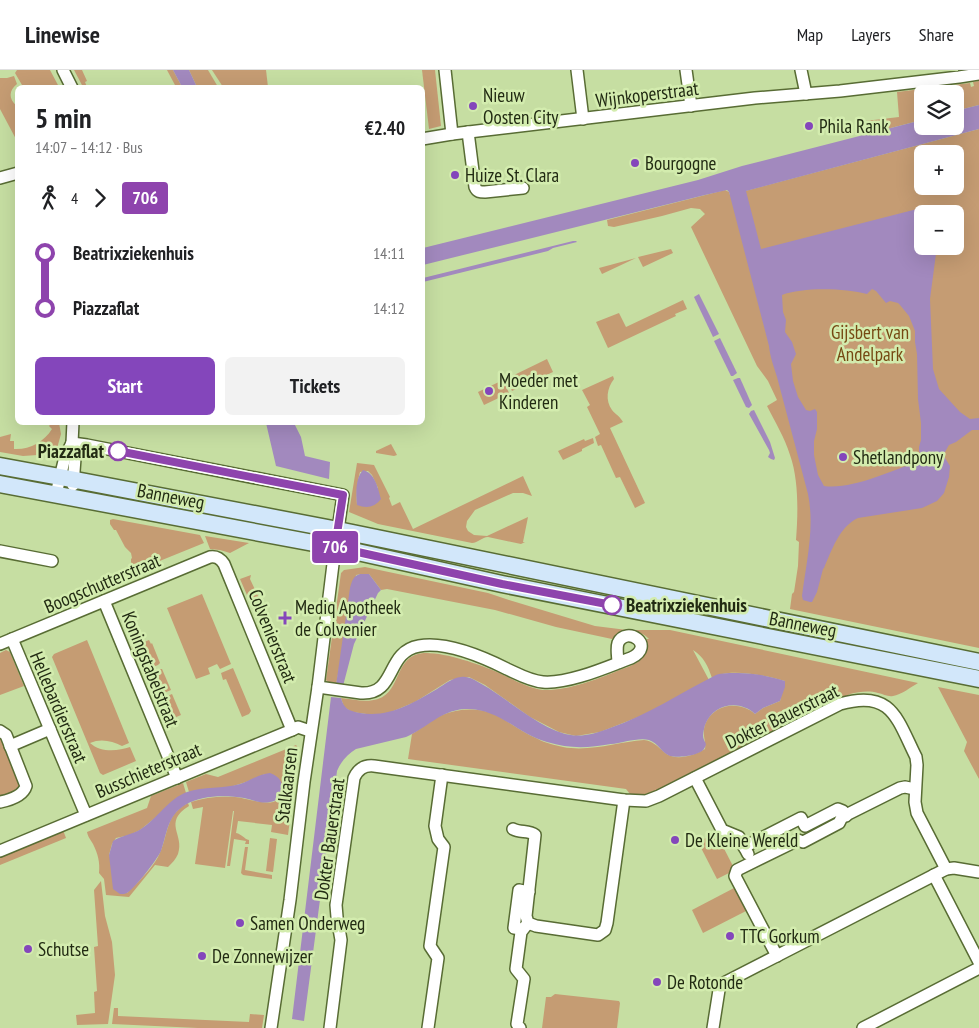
<!DOCTYPE html>
<html lang="en">
<head>
<meta charset="utf-8">
<style>
	:root { --surface:#fff; --page:#f2f2f2; --text:#202124; --muted:#757577; --line:#e0e0e0; --accent:#8446bb }
	body { margin:0; font-family:"PT Sans Narrow",sans-serif; background:var(--page); color:var(--text); height:100vh; display:flex; flex-direction:column; font-size:19px; white-space:nowrap }
	* { box-sizing:border-box; margin:0 }
	p { font-size:16px; color:var(--muted) }
	.icon { flex:none; width:28px; height:28px; fill:none; stroke:currentColor; stroke-width:2; stroke-linecap:round; stroke-linejoin:round }
	.map { position:relative; flex:1; overflow:hidden }
	.details { position:absolute; left:15px; top:15px; width:410px; height:340px; display:flex; flex-direction:column; background:var(--surface); border-radius:8px; box-shadow:0 5px 20px #0002 }
	.details>* { flex:none }
	.badge { padding:0 10px; border-radius:4px; font-size:18px; line-height:32px }
	.tools { position:absolute; left:914px; top:15px; display:grid; gap:10px }
	.tools a { display:grid; place-items:center; width:50px; height:50px; border-radius:8px; background:var(--surface); box-shadow:0 5px 20px #0002; font-size:25px }
	.map>.badge { position:absolute; translate:-50% -50%; box-shadow:0 0 0 2px #fff }
	.legs { display:flex; align-items:center; gap:8px; height:55px; padding:0 20px; font-size:16px }
	.legs p { margin-inline-start:auto }
	.summary { display:flex; align-items:center; justify-content:space-between; height:85px; padding:0 20px }
	h1 { font-size:28px; font-weight:800; line-height:38px }
	.button { display:flex; gap:10px; margin-top:auto; padding:10px 20px }
	.button a { flex:1; height:58px; border-radius:8px; background:var(--accent); color:#fff; font-size:20px; font-weight:800; line-height:58px; text-align:center }
	.button a+a { background:var(--page); color:var(--text) }
	ul { padding:0 20px; list-style:none }
	li { display:flex; align-items:center; gap:18px; height:55px; font-size:19px }
	li i { display:grid; place-items:center; width:8px; height:100%; margin:0 6px; background:currentColor }
	li i::after { content:''; width:12px; height:12px; margin:-6px; border:4px solid; border-radius:50%; background:var(--surface) }
	li p { margin-inline-start:auto }
	li:first-child i { background:linear-gradient(#0000 50%,currentColor 0) }
	li:last-child i { background:linear-gradient(currentColor 50%,#0000 0) }
	header { display:flex; align-items:center; gap:30px; box-sizing:border-box; height:70px; padding:0 25px; background:var(--surface); border-bottom:1px solid var(--line) }
	header strong { font-size:24px }
	nav { display:flex; gap:28px; margin-inline-start:auto; font-size:18px }
	.map>svg:first-child { display:block }
	.green { fill:#c59c73; fill-rule:evenodd }
	.water { fill:#a289be; fill-rule:evenodd }
	.lines { fill:none; stroke-linecap:round; stroke-linejoin:round }
	.street-casing { stroke:#586c34; stroke-width:14 }
	.secondary-casing { stroke:#586c34; stroke-width:19 }
	.street { stroke:#fff; stroke-width:11 }
	.secondary { stroke:#d2e7fa; stroke-width:16 }
	.line-1-casing { stroke:#fff; stroke-width:11 }
	.line-1 { stroke:#8e44ad; stroke-width:8 }
	.poi-dot { fill:#8446bb; stroke:#d3ecae; stroke-width:2 }
	.stop-1-dot { fill:#fff; stroke:#8e44ad; stroke-width:2.5 }
	.labels { text-anchor:middle; stroke-width:5; stroke-linejoin:round; paint-order:stroke }
	.street-label { font-size:19px; fill:#222b13; stroke:#d3ecae }
	.poi-label { font-size:19px; fill:#222b13; stroke:#d3ecae; text-anchor:start }
	.park-label { font-size:19px; fill:#764913; stroke:#d3ecae }
	.stop-label { font-size:19px; font-weight:bold; fill:#222b13; stroke:#d3ecae; text-anchor:end }
</style>
</head>
<body>
<header>
<strong>Linewise</strong>
<nav><a>Map</a><a>Layers</a><a>Share</a></nav>
</header>
<div class="map">
<svg width="979" height="958" viewBox="0 0 979 958">
	<rect width="100%" height="100%" fill="#c6dea2"/>
	<g class="green">
		<path d="M17 0H50L59 17 62 16 63 17H31L22 15 15 3Z"/>
		<path d="M74 0H82L87 11 85 12 87 17H83Z"/>
		<path d="M167 0H173L182 17H176Z"/>
		<path d="M189 0H208L218 17H197Z"/>
		<path d="M212 0H266L268 17H223Z"/>
		<path d="M422 0H435L441 56 429 59Z"/>
		<path d="M14 6 17 14C9 20 8 29 17 36V71L0 39V8H7Z"/>
		<path d="M979 11V35L955 41V24H922V50L867 64 865 51 899 47 897 22 970 13 971 17 974 16 973 12Z"/>
		<path d="M979 59V578L790 539 792 524 794 522 798 496 799 472 796 470C798 444 799 410 790 385 785 368 775 352 767 336L777 330 768 311 757 296 691 157 705 144 700 139 691 138 662 146 614 157 608 156 607 150 725 120 729 122 730 125ZM922 84H955V116H922ZM922 144H955V176H922Z"/>
		<path d="M671 179 673 183 643 197 638 187Z"/>
		<path d="M636 188 602 204 599 198Z"/>
		<path d="M683 230 687 239 675 244 676 246 608 278 596 252 619 243 626 257Z"/>
		<path d="M547 289 553 302 512 321 506 309Z"/>
		<path d="M613 306 614 309C607 318 605 330 612 340 616 345 619 345 623 352L610 358 645 433 635 438 620 407 616 408 601 375 598 376 595 367 600 364 587 337 590 335 582 320Z"/>
		<path d="M503 310 509 323 484 335 478 322Z"/>
		<path d="M57 353H59L61 364 56 382 52 384 23 386 0 382V367L11 364 10 371H14V379C29 380 44 372 52 359L49 356C51 353 53 352 57 353Z"/>
		<path d="M593 368 594 373 582 379V381L563 390 558 381 584 369 585 371Z"/>
		<path d="M391 374 397 385 394 386 376 383V381Z"/>
		<path d="M357 393 374 395 390 427 389 428 392 436 400 432 413 459 523 406 532 426 523 423H513L475 440 467 451 466 457 468 461 474 465 487 466 528 447 523 472H525L521 474 488 467C482 467 478 473 472 473L378 454 349 442ZM368 401 372 405 378 418 357 435C356 424 357 413 360 402Z"/>
		<path d="M113 449 200 465 204 473 135 501H133L131 495V489L132 488 131 483 125 477 116 460H114L110 454V450Z"/>
		<path d="M205 466 249 473 230 483 220 480 210 479Z"/>
		<path d="M365 497 488 523 509 530 595 556 627 560H670L918 613C911 617 901 625 893 626 888 627 883 624 878 623 868 620 859 622 850 624L656 723 645 724H630L626 719 408 689 412 664C422 658 431 650 442 645 459 638 481 637 498 646 511 653 523 663 538 669 545 673 555 675 563 677 590 682 618 672 644 670 653 671 657 676 664 682 675 692 693 686 705 679 706 672 703 667 704 659 709 635 738 629 755 644L763 638 780 631 785 611C768 606 728 597 712 608 708 596 704 587 693 580L709 610 646 644 600 662 576 666 559 662 530 647 485 615 469 607 450 610 415 632 391 642 382 644 374 645 352 642 344 637 341 628C352 629 366 633 378 629 402 621 394 585 424 583 444 582 479 594 497 602 512 609 527 618 543 620 566 621 596 610 617 601 636 594 647 592 647 569H649C640 558 623 562 612 569L556 557 495 540 387 519 381 520 369 504H361L356 505 336 615 330 614 326 610 341 503 344 500Z"/>
		<path d="M251 505 250 509 259 528 250 532 240 509Z"/>
		<path d="M202 524 231 594 220 599 217 594 208 598 210 604 196 609 167 538Z"/>
		<path d="M87 570 129 673 122 676C112 671 101 668 90 673 101 683 118 681 130 677L136 691 103 705 100 703 52 587 54 584Z"/>
		<path d="M149 570 151 574 152 573 160 593 158 595 153 597 144 575 133 580 132 577Z"/>
		<path d="M6 580 10 582 24 616 0 625V583Z"/>
		<path d="M233 598 251 641 249 644 242 647 226 609 223 610 221 603Z"/>
		<path d="M160 599H162L171 620 164 623 156 601Z"/>
		<path d="M938 617 979 625V709L964 681 967 672Z"/>
		<path d="M172 624 181 645 174 648 165 627Z"/>
		<path d="M0 666 2 667 21 715 18 721 0 727Z"/>
		<path d="M296 675 299 679 288 765 271 762 272 755 238 751 236 763C242 764 244 769 249 770V774H245L246 771 234 769 230 796H227L234 741H233L225 798 195 794 203 737 193 739 191 732C205 727 220 726 235 727 249 728 285 744 282 716L265 704 246 712 230 717 189 722 186 712 206 704 218 707Z"/>
		<path d="M183 713 186 723 140 760 130 765 116 768 112 774 109 785 127 823C138 812 151 800 158 787 169 766 164 745 188 733L189 736C162 753 185 764 178 784 176 789 172 793 168 797L155 795 129 827 106 825 104 809 99 803C100 792 98 784 93 774 90 769 88 767 87 762L147 738 151 726Z"/>
		<path d="M63 760 66 768 0 795V786Z"/>
		<path d="M716 763 735 800 717 809 698 772Z"/>
		<path d="M270 768 277 769 273 802 266 801Z"/>
		<path d="M245 777H248L245 800 272 805V809L243 805 241 803Z"/>
		<path d="M101 811 105 846 112 872 115 905 108 954 77 955 76 945 95 943 94 922 97 921 94 877 98 876 94 820Z"/>
		<path d="M736 817 748 840 703 863 692 840Z"/>
		<path d="M555 924 619 931 620 933 617 958H542L546 927H551Z"/>
		<path d="M114 938H118V946L249 952 250 944 264 945 262 958H198L112 954Z"/>
	</g>
	<g class="water">
		<path d="M173 0H189L197 17H182Z"/>
		<path d="M979 35V59L746 121 761 179 925 137 927 144H922V176H937L930 229 933 299 939 319 960 342 970 349 979 348V360H972L956 372 949 375 945 382V388L950 396 949 407 944 423 937 431 922 438 858 448C839 457 832 480 824 498L823 499 817 522 812 532H810L803 530 802 526C806 493 815 458 808 424L777 307C774 297 770 287 769 276L729 122 727 120 705 125 423 195V178L698 110 742 96 922 50V56H955V41ZM872 219 876 221 886 233 890 231 898 233 900 235 909 246 915 261V272L917 284 918 329 921 353V370L919 377V381L922 386 917 392C891 401 851 420 824 416L818 405 814 385V371L817 359V342L815 339 810 341 806 340 798 327 793 311 791 294 796 284 792 272 785 262 786 250 783 242 782 225C802 217 845 218 867 224Z"/>
		<path d="M573 171H576L577 172 553 178 548 181 423 212V208Z"/>
		<path d="M699 224 719 264 713 267 694 227Z"/>
		<path d="M720 268 737 303 733 306H731L714 271Z"/>
		<path d="M738 308H740L752 335 749 338 746 337 733 310Z"/>
		<path d="M754 340 770 372 775 388 774 390 771 389 768 387 770 383 769 380 749 344 751 341Z"/>
		<path d="M266 353H294L301 367 305 386 330 392 329 409 276 396Z"/>
		<path d="M363 400C375 403 378 418 381 429 375 437 367 439 357 435 356 425 355 408 363 400Z"/>
		<path d="M360 504H369L381 520 378 523 354 574 343 616 336 615 350 518C352 511 353 506 360 504Z"/>
		<path d="M738 603C754 603 769 606 785 611V617L780 631 763 638 755 644C739 629 713 634 705 655 704 659 702 666 704 670 705 673 707 673 705 677 702 686 678 688 670 686 662 683 658 673 649 670 639 667 622 673 611 674 588 678 570 679 547 672 517 664 498 637 464 639 440 641 427 658 406 667L356 679C348 684 341 691 337 701L304 951 292 949 331 627 341 628C344 639 349 641 360 643 389 648 413 633 437 619 445 614 452 608 461 607 467 606 473 609 478 612 508 627 550 671 585 665 594 664 602 661 610 658 648 645 680 623 716 605 721 603 731 603 738 603Z"/>
		<path d="M270 703C275 705 279 707 281 712 286 721 280 731 270 732 261 734 253 730 244 728 226 725 201 725 185 735 167 746 167 764 161 781 156 791 136 817 127 823 125 824 123 824 120 824L113 819 109 785 113 771C122 765 132 765 141 759 158 748 168 729 187 722 204 716 223 719 240 714 250 711 259 704 270 703Z"/>
	</g>
	<g class="lines">
		<g class="street-casing">
			<g id="street">
				<path d="M63 0 72 18"/>
				<path d="M445 0 452 64"/>
				<path d="M577 0 583 49"/>
				<path d="M686 0 691 36"/>
				<path d="M801 0 806 24"/>
				<path d="M468 62 475 117C477 122 480 122 485 122L523 118"/>
				<path d="M422 69 452 64 755 28 840 21 959 7 979 4"/>
				<path d="M0 108 18 103"/>
				<path d="M72 373 87 375 343 425 333 494 318 617 304 712 290 830 271 958"/>
				<path d="M73 415 75 388 72 373 73 352"/>
				<path d="M56 424 65 387 72 373"/>
				<path d="M0 481 52 491"/>
				<path d="M104 531 177 708"/>
				<path d="M12 569 86 745"/>
				<path d="M0 574 210 487C216 486 220 488 224 494L292 660"/>
				<path d="M318 617 361 623C397 625 385 582 419 576 446 571 483 587 507 599 518 604 530 611 543 612 569 614 607 597 631 588 657 575 626 555 618 573 616 579 618 587 618 593"/>
				<path d="M0 661 6 665 26 716C23 726 10 730 0 732"/>
				<path d="M10 676 50 659"/>
				<path d="M695 708 722 760 739 767 748 784"/>
				<path d="M513 759C520 763 529 760 535 765L526 846 528 853 536 856 598 865 605 860 607 853 624 730"/>
				<path d="M744 777 801 748 805 756 838 739 843 741 846 746"/>
				<path d="M0 781 292 660 298 657 310 661"/>
				<path d="M934 805 979 892"/>
				<path d="M522 859 514 858 519 820 529 822"/>
				<path d="M777 886 736 808 735 806 737 800 798 770 803 772 839 753 842 747 900 718 905 717 915 719"/>
				<path d="M330 958 341 870 337 847 336 835 354 708C358 699 364 695 374 696L624 730 646 731 659 726 840 634C892 619 897 649 916 687L917 695 915 732 917 743 946 799"/>
				<path d="M428 958 438 888 430 876 444 777 438 769 435 756 442 705"/>
				<path d="M520 958 517 954 524 909 516 899 521 862 528 853"/>
				<path d="M713 958 719 920 722 914 946 799 954 798 979 802"/>
				<path d="M863 958 979 898"/>
			</g>
		</g>
		<g class="secondary-casing">
			<g id="secondary">
				<path d="M0 396 60 407 338 460 979 592"/>
				<path d="M0 414 335 477 502 514 979 609"/>
			</g>
		</g>
		<use href="#street" class="street"/>
		<use href="#secondary" class="secondary"/>
	</g>
	<g class="lines">
		<g class="line-1-casing">
			<path id="line-1" d="M118 381 343 425 335 477 502 514 612 535"/>
		</g>
		<use href="#line-1" class="line-1"/>
	</g>
	<g class="poi-dot">
		<circle cx="473" cy="36" r="5"/>
		<circle cx="809" cy="56" r="5"/>
		<circle cx="635" cy="93" r="5"/>
		<circle cx="455" cy="105" r="5"/>
		<circle cx="489" cy="321" r="5"/>
		<circle cx="843" cy="387" r="5"/>
		<path d="M282.5 540.5h5v5h5v5h-5v5h-5v-5h-5v-5h5z"/>
		<circle cx="675" cy="770" r="5"/>
		<circle cx="240" cy="853" r="5"/>
		<circle cx="730" cy="866" r="5"/>
		<circle cx="28" cy="879" r="5"/>
		<circle cx="202" cy="886" r="5"/>
		<circle cx="657" cy="912" r="5"/>
	</g>
	<g class="stop-1-dot">
		<circle cx="118" cy="381" r="9"/>
		<circle cx="612" cy="535" r="9"/>
	</g>
	<g class="labels">
		<g class="street-label">
			<text transform="translate(647 24) rotate(-7)" y="7">Wijnkoperstraat</text>
			<text transform="translate(171 426) rotate(11)" y="7">Banneweg</text>
			<text transform="translate(102 513) rotate(-23)" y="7">Boogschutterstraat</text>
			<text transform="translate(803 554) rotate(11)" y="7">Banneweg</text>
			<text transform="translate(273 566) rotate(68)" y="7">Colvenierstraat</text>
			<text transform="translate(151 599) rotate(68)" y="7">Koningstabelstraat</text>
			<text transform="translate(59 637) rotate(67)" y="7">Hellebardierstraat</text>
			<text transform="translate(782 646) rotate(-26)" y="7">Dokter Bauerstraat</text>
			<text transform="translate(148 700) rotate(-23)" y="7">Busschieterstraat</text>
			<text transform="translate(286 715) rotate(-83)" y="7">Stalkaarsen</text>
			<text transform="translate(329 769) rotate(-82)" y="7">Dokter Bauerstraat</text>
		</g>
		<g class="poi-label">
			<text x="483" y="32">Nieuw<tspan x="483" dy="22">Oosten City</tspan></text>
			<text x="819" y="63">Phila Rank</text>
			<text x="645" y="100">Bourgogne</text>
			<text x="465" y="112">Huize St. Clara</text>
			<text x="499" y="317">Moeder met<tspan x="499" dy="22">Kinderen</tspan></text>
			<text x="853" y="394">Shetlandpony</text>
			<text x="295" y="544">Mediq Apotheek<tspan x="295" dy="22">de Colvenier</tspan></text>
			<text x="685" y="777">De Kleine Wereld</text>
			<text x="250" y="860">Samen Onderweg</text>
			<text x="740" y="873">TTC Gorkum</text>
			<text x="38" y="886">Schutse</text>
			<text x="212" y="893">De Zonnewijzer</text>
			<text x="667" y="919">De Rotonde</text>
		</g>
		<g class="park-label">
			<text x="870" y="269">Gijsbert van<tspan x="870" dy="22">Andelpark</tspan></text>
		</g>
		<g class="stop-label">
			<text x="104" y="388">Piazzaflat</text>
			<text x="626" y="542" text-anchor="start">Beatrixziekenhuis</text>
		</g>
	</g>
</svg>
<div class="tools">
<a><svg class="icon" aria-label="layers" viewBox="0 0 24 24"><path d="M12 4l9 5-9 5-9-5zM3 14l9 5 9-5"/></svg></a>
<a>+</a>
<a>−</a>
</div>
<b class="badge" style="left:335px;top:477px;background:#8e44ad;color:#fff">706</b>
<section class="details">
<div class="summary"><div><h1>5 min</h1><p>14:07 – 14:12 · Bus</p></div><b>€2.40</b></div>
<div class="legs"><svg class="icon" aria-label="walk" viewBox="0 0 24 24"><circle cx="13" cy="4" r="2"/><path d="M13 8l-2 6 4 7M11 14l-3 7M7 12l3-4h3l4 4"/></svg>4<svg class="icon" aria-label="forward" viewBox="0 0 24 24"><path d="M9 5l7 7-7 7"/></svg><b class="badge" style="background:#8e44ad;color:#fff">706</b></div>
<ul>
<li><i style="color:#8e44ad"></i><b>Beatrixziekenhuis</b><p>14:11</p></li>
<li><i style="color:#8e44ad"></i><b>Piazzaflat</b><p>14:12</p></li>
</ul>
<div class="button"><a>Start</a><a>Tickets</a></div>
</section>
</div>
</body>
</html>
